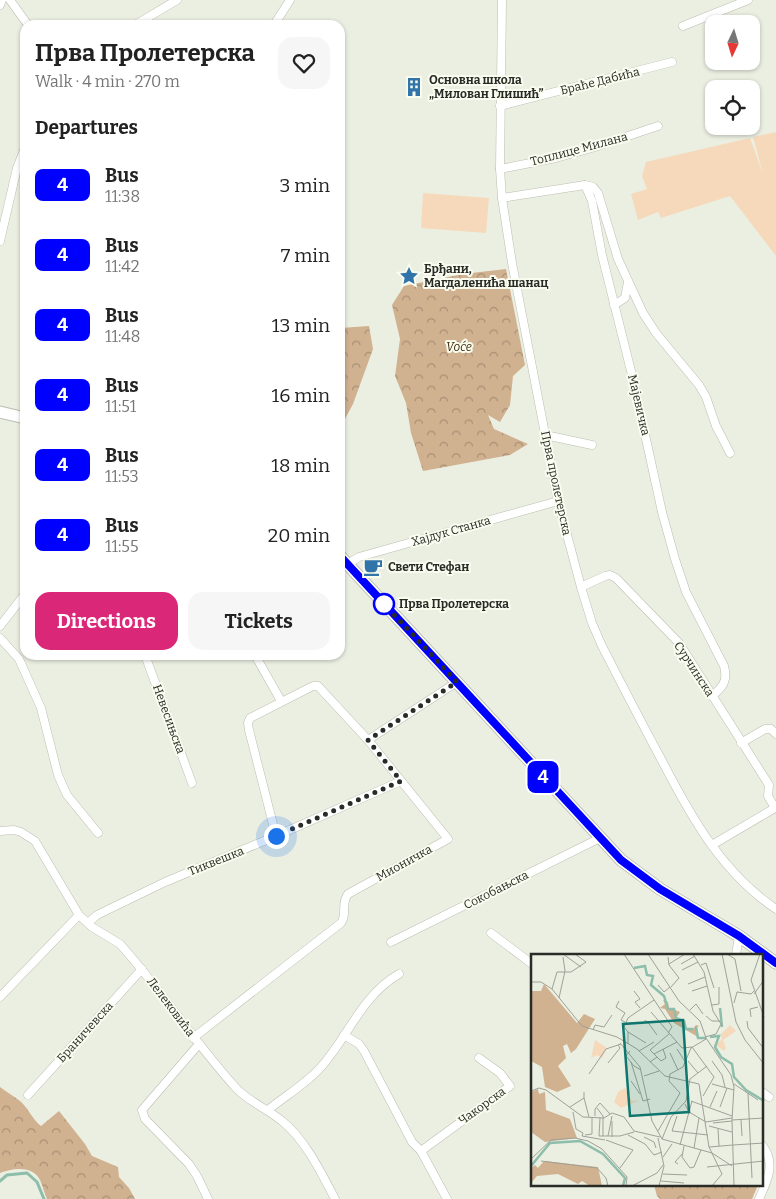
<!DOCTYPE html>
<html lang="en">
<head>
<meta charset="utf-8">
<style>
	:root { --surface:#fff; --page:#f6f6f6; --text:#222; --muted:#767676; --accent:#db2777 }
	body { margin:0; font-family:Bitter,serif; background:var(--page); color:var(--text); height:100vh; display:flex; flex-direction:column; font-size:19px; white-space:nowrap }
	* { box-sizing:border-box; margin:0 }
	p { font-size:16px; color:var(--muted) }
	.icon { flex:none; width:28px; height:28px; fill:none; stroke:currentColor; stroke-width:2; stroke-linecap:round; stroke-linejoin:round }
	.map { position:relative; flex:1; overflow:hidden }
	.drawer { position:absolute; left:20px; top:20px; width:325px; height:640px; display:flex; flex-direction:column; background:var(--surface); border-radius:15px; box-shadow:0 1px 4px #0004 }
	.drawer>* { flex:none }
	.badge { padding:0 10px; border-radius:8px; font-size:18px; line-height:32px }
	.needle { width:32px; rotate:184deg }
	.buttons { position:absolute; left:705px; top:15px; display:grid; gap:10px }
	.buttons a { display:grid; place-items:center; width:55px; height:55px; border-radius:10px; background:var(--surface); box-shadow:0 1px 4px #0004; font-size:25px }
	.you { position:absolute; width:25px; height:25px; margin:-12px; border:4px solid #fff; border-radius:50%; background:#1a73e8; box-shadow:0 0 0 8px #1a73e833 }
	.map>.badge { position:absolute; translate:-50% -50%; box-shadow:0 0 0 2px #fff }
	h2 { padding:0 15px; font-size:19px; line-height:45px }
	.round { display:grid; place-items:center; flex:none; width:52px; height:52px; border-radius:15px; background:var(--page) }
	.summary { display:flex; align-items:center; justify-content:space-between; height:85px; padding:0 15px }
	h1 { font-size:24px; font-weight:700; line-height:38px }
	.cta { display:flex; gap:10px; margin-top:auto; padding:10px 15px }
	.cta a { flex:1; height:58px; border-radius:15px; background:var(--accent); color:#fff; font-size:20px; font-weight:700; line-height:58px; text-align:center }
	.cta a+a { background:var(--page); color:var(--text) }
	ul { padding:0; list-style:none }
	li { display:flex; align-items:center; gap:15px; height:70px; padding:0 15px }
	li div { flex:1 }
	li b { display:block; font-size:19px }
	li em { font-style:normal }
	li .badge { min-width:55px; font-weight:700; text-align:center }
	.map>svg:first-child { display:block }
	.grass { fill:#f6d9bb }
	.forest { fill:url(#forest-crowns) }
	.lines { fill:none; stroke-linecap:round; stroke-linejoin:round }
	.stream { stroke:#8dbdab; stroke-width:3 }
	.street-casing { stroke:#bbbeb1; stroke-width:9 }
	.secondary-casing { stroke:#bbbeb1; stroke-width:13 }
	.street { stroke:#fff; stroke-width:8 }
	.secondary { stroke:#fff; stroke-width:11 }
	.line-casing { stroke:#fff; stroke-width:11 }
	.line { stroke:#00f; stroke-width:8 }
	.walk { stroke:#292b26; stroke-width:5; stroke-dasharray:0 9 }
	.stop-dot { fill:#fff; stroke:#00f; stroke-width:2.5 }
	.labels { text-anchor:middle; stroke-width:4; stroke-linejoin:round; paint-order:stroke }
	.poi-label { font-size:12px; font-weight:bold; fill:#292b26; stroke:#f9fcef; text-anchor:start }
	.street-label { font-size:12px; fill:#292b26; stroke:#f9fcef }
	.park-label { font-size:12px; font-style:italic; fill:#3e280d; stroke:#f9fcef }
	.stop-label { font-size:12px; font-weight:bold; fill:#292b26; stroke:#f9fcef; text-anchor:start }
	.inset-river { fill:none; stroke:#8dbdab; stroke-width:2.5 }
	.inset-road { fill:none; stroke:#9da197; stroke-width:1 }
	.view { fill:#0f766e; fill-opacity:0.15; stroke:#0f766e; stroke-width:2.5 }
	.inset-edge { fill:none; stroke:#292b26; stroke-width:2.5 }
</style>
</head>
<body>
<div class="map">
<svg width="776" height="1199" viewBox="0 0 776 1199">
	<defs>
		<pattern id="forest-crowns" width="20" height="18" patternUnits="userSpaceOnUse" patternTransform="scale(1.25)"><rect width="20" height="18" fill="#d0b190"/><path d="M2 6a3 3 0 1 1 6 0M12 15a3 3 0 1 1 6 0" fill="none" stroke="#a99075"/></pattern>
	</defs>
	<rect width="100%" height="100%" fill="#ebefe2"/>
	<g class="grass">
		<path d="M776 132V256L730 196 661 218 658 212 638 220 631 194 647 189 642 176 646 162 750 138 763 174 753 137Z"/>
		<path d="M423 193 489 198 486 233 421 228Z"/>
	</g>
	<g class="forest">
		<path d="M506 269 525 365 513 376 510 405 500 422 488 415 494 429 528 444 510 455 423 471 411 433 406 403 395 376 400 339 392 305 404 286 463 274Z"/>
		<path d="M369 326 373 349 353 404 340 428V328Z"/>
		<path d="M0 1087C6 1092 14 1096 20 1101 29 1109 32 1119 41 1126L59 1111 85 1144 92 1156 118 1167 119 1177 129 1188 135 1199H47C44 1193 43 1186 40 1180 33 1165 12 1168 0 1173Z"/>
		<path d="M654 1185H758L752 1199H660L657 1196Z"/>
	</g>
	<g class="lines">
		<path class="stream" d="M0 1181 7 1175 27 1173 37 1182 44 1199"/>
		<g class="street-casing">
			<g id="street">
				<path d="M10 0 28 25"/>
				<path d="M502 0 500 169 502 198 512 263 558 501 581 587 592 623 602 646C621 683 640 720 660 757 690 815 721 872 776 909"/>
				<path d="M0 5 2 0"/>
				<path d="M135 25 177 0"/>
				<path d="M274 25 290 0"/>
				<path d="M683 26 748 0"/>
				<path d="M500 106 672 62"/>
				<path d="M500 169 556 158 595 147 658 126"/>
				<path d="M585 185 593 187 598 193 618 259 643 313 656 333 699 385 706 397 716 426 730 453"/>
				<path d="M502 198 585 185 592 201 602 255 632 375 662 512 675 559 686 592 724 666C728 681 723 687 712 696"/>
				<path d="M0 241 17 168 25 148"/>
				<path d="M614 305 625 298 628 282"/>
				<path d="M545 435 592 445"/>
				<path d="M346 565 359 557 558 501"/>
				<path d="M581 587 605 576 610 575 616 578 679 643 769 785 768 796 775 808 712 845"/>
				<path d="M0 626 25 594"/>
				<path d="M0 638 19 659 41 708 58 775 67 795 98 833"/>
				<path d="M145 655 192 783"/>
				<path d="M255 655 281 701"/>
				<path d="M741 743 765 729H771L776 734"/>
				<path d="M0 831 14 830 21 832 35 841 79 915 92 927 120 944 127 952C165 996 197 1045 236 1088 249 1102 268 1109 282 1121 305 1139 322 1174 335 1199"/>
				<path d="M276 836 249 730 248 723 250 718 313 686H318L368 740"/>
				<path d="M88 923 97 915 165 882 276 836 401 781"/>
				<path d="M491 933 532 964"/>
				<path d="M391 942 600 838"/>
				<path d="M736 955 739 936"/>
				<path d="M0 997 79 915"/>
				<path d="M344 1035 359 1044 364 1051 412 1142 421 1151 447 1199"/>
				<path d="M193 1038 341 923C348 913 340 905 348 894L448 839 368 740 457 682"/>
				<path d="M199 1044 142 1110 145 1119 189 1164 197 1176 208 1199"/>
				<path d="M762 1092 769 1097"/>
				<path d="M28 1095 142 969"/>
				<path d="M268 1110C285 1096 306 1084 321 1067 348 1037 362 995 399 974"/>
				<path d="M421 1151 510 1086 500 1073 479 1058"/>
				<path d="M759 1199C768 1180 776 1162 762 1145"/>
			</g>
		</g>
		<g class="secondary-casing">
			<g id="secondary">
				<path d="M0 412 25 418"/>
				<path d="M340 556 621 860 660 889 739 936 776 963"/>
			</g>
		</g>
		<use href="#street" class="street"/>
		<use href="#secondary" class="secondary"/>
	</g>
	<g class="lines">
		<g class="line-casing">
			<path id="line" d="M340 556 621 860 660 889 739 936 776 963"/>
		</g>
		<use href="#line" class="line"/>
		<path class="walk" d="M276 836 401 781 368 740 457 682 384 604"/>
	</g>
	<defs>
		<g id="building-bare" transform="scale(1.5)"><path d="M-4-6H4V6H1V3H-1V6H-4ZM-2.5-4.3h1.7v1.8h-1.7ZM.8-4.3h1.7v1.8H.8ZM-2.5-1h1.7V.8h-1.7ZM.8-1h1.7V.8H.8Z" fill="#3074a9" stroke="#f9fcef" stroke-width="2.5" paint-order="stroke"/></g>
		<g id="sight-bare" transform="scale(1.5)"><path d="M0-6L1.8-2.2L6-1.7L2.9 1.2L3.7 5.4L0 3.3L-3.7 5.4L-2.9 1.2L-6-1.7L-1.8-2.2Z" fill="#3074a9" stroke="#f9fcef" stroke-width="2.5" paint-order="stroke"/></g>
		<g id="cafe-bare" transform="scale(1.5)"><path d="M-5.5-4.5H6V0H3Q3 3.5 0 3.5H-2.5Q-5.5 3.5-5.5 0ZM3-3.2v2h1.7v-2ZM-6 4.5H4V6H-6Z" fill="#3074a9" stroke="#f9fcef" stroke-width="2.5" paint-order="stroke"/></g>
	</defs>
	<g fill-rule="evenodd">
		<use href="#building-bare" x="414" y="87"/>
		<use href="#sight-bare" x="409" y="276"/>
		<use href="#cafe-bare" x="373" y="567"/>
	</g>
	<circle class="stop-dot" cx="384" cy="604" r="10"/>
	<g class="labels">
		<g class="poi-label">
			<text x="429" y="84">Основна школа<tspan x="429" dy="14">„Милован Глишић”</tspan></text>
			<text x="424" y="273">Брђани,<tspan x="424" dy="14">Магдаленића шанац</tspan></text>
			<text x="388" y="571">Свети Стефан</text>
		</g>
		<g class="street-label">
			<text transform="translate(600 81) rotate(-14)" y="4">Браће Дабића</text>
			<text transform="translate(579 149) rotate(-15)" y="4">Топлице Милана</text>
			<text transform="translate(639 405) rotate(77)" y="4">Мајевичка</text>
			<text transform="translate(556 483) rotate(78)" y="4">Прва пролетерска</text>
			<text transform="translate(451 531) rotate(-16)" y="4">Хајдук Станка</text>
			<text transform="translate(694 669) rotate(57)" y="4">Сурчинска</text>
			<text transform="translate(169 719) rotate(70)" y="4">Невесињска</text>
			<text transform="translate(216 861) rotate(-22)" y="4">Тиквешка</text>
			<text transform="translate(404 863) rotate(-29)" y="4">Мионичка</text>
			<text transform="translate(496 890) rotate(-27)" y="4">Сокобањска</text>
			<text transform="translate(171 1007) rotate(53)" y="4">Лелековића</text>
			<text transform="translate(85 1032) rotate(-48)" y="4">Браничевска</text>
			<text transform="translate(482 1106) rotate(-36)" y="4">Чакорска</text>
		</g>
		<g class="park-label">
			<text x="459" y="351">Voće</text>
		</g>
		<g class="stop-label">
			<text x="399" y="608">Прва Пролетерска</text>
		</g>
	</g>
	<g transform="translate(531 954)">
		<rect width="232" height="232" fill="#ebefe2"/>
		<path d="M199 71 205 77 192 86 195 94 193 97 185 91 191 85 190 80ZM94 134 101 147 109 146 90 154 83 148 87 138Z" fill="#f6d9bb"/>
		<path d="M13 30 46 69 53 60 64 65 45 95 40 99 36 90 32 92 35 104 27 112 40 132 26 138 14 133 11 113 0 107V37H10ZM132 46 137 48 138 54 149 58 145 64 153 67 155 75 161 76 165 71 168 72 165 74 168 83 172 86 143 69 134 55 129 54 134 50ZM7 135 8 140 14 138 15 156 39 165 46 184 14 188 0 178V138ZM13 207 67 213 71 232H59L51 227 47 230 27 220 6 222 0 229V214L4 211 7 214Z" fill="#d0b190"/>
		<path d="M64 86 76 94 71 104 66 101 60 104Z" fill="#f6d9bb"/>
		<path class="inset-river" d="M103 14 114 12 116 21 122 22 120 31 133 42 137 55H143L145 64 153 67 155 75H162M189 54 191 73M165 73 167 84H175M179 83 188 82 184 93 190 103 201 110 203 123 215 136 233 147M0 212 19 189 49 187 72 200 94 224 92 232"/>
		<path class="inset-road" d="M32 0 50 13M93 0 141 73 137 79M117 0 148 47 169 67 175 84 200 121 203 133 201 166M162 0 173 18 182 57 190 70 185 80 174 83M191 0 205 68 214 86 233 110M196 0 204 5 210 37M229 0 220 26 233 63M137 3 138 11 148 24 140 33M138 10 154 0M150 10 164 2M170 11 175 9 183 34M151 16 167 8M0 28H10L21 35 51 72 86 83 106 95 134 122 168 130 178 193M157 30 174 23M127 31 133 38 139 33M21 35 26 18H40L55 8 44 0M103 37 109 45 104 48 109 54M161 37 176 32M223 40 233 26M28 44 34 17 32 3M88 47 85 53 94 59 90 66 94 68M203 49 206 38 220 40 223 37M181 51 188 50V33M159 56 165 50 172 60M120 58 151 94 161 93 183 123 172 142M175 62 181 67H189M220 63 219 55 227 53M113 67H116L126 81M216 67 217 74 233 95M62 76 64 71 73 73 81 61M97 78 115 89M89 89 109 113 121 167 131 185M97 90V78L93 73 97 64 123 46M146 95 155 109M99 97 95 102 103 112 110 116M108 97 123 88M139 99 147 116M123 100 146 88M126 103 130 107 135 104 132 95M157 107 167 119M181 107 191 121 194 133M100 108 112 147 119 145M119 108 126 103 119 96 138 80M77 109 89 94 87 91M58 120 75 95 90 90M113 122 128 117M100 127 109 140M181 130 203 136M203 130 227 146M0 137 8 134 15 136 52 163 73 164 81 159M217 139 221 224M53 144 58 163M160 147 201 162M154 150 158 158 175 168M39 153 53 144V138M179 153 186 137M189 153 196 134M66 154 72 162V182M42 158 45 175 52 179 51 182 74 186M81 159 93 163 103 177 129 183M64 162V155L69 149 79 160M146 162 141 177 177 181M69 164 68 182H89L103 178M210 166 211 182M81 167V183M175 168 201 164M182 169 201 167M178 172 201 178M187 175 188 192M127 177 149 139 138 127 139 120 152 113 160 94 175 85M54 181 61 180V163M97 181 114 190 123 201 131 198M77 182 81 162M113 183 123 188 125 194M127 184 133 212 128 232M131 185 140 163 155 147 159 125 176 112M131 185 181 199 201 212M75 186 102 196 89 214M149 191 161 147M202 191 233 189M153 192 151 203 159 214 163 213 170 196M163 194 168 164M132 203 141 190M0 205 20 186 44 184 57 187 71 195 96 223 95 232M10 207 66 214 75 224 77 232M147 210 144 208 152 199M176 213 233 207M132 220 156 221M130 227 153 229M101 232 126 219 132 211M181 232 191 220 178 193 202 191M203 232 201 166 233 164"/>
		<path class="view" d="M152 66 158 158 99 162 92 70Z"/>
		<rect width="232" height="232" class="inset-edge"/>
	</g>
</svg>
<div class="buttons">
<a><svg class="needle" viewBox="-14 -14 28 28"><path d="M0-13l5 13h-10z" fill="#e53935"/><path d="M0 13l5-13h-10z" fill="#767676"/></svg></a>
<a><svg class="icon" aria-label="locate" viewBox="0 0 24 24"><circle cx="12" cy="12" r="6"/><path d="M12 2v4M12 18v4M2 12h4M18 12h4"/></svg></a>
</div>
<div class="you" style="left:276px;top:836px"></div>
<b class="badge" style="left:543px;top:777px;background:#00f;color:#fff">4</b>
<section class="drawer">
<div class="summary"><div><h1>Прва Пролетерска</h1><p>Walk · 4 min · 270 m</p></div><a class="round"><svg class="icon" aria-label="heart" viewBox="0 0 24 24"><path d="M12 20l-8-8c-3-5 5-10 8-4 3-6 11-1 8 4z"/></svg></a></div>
<h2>Departures</h2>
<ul>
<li><span class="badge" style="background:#00f;color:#fff">4</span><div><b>Bus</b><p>11:38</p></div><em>3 min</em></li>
<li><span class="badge" style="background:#00f;color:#fff">4</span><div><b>Bus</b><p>11:42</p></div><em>7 min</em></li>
<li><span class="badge" style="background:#00f;color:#fff">4</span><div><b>Bus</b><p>11:48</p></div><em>13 min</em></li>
<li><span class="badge" style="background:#00f;color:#fff">4</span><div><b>Bus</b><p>11:51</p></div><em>16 min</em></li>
<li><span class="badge" style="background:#00f;color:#fff">4</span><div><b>Bus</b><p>11:53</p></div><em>18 min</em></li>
<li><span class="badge" style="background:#00f;color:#fff">4</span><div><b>Bus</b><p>11:55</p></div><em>20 min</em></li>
</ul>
<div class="cta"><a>Directions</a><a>Tickets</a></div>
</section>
</div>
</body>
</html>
